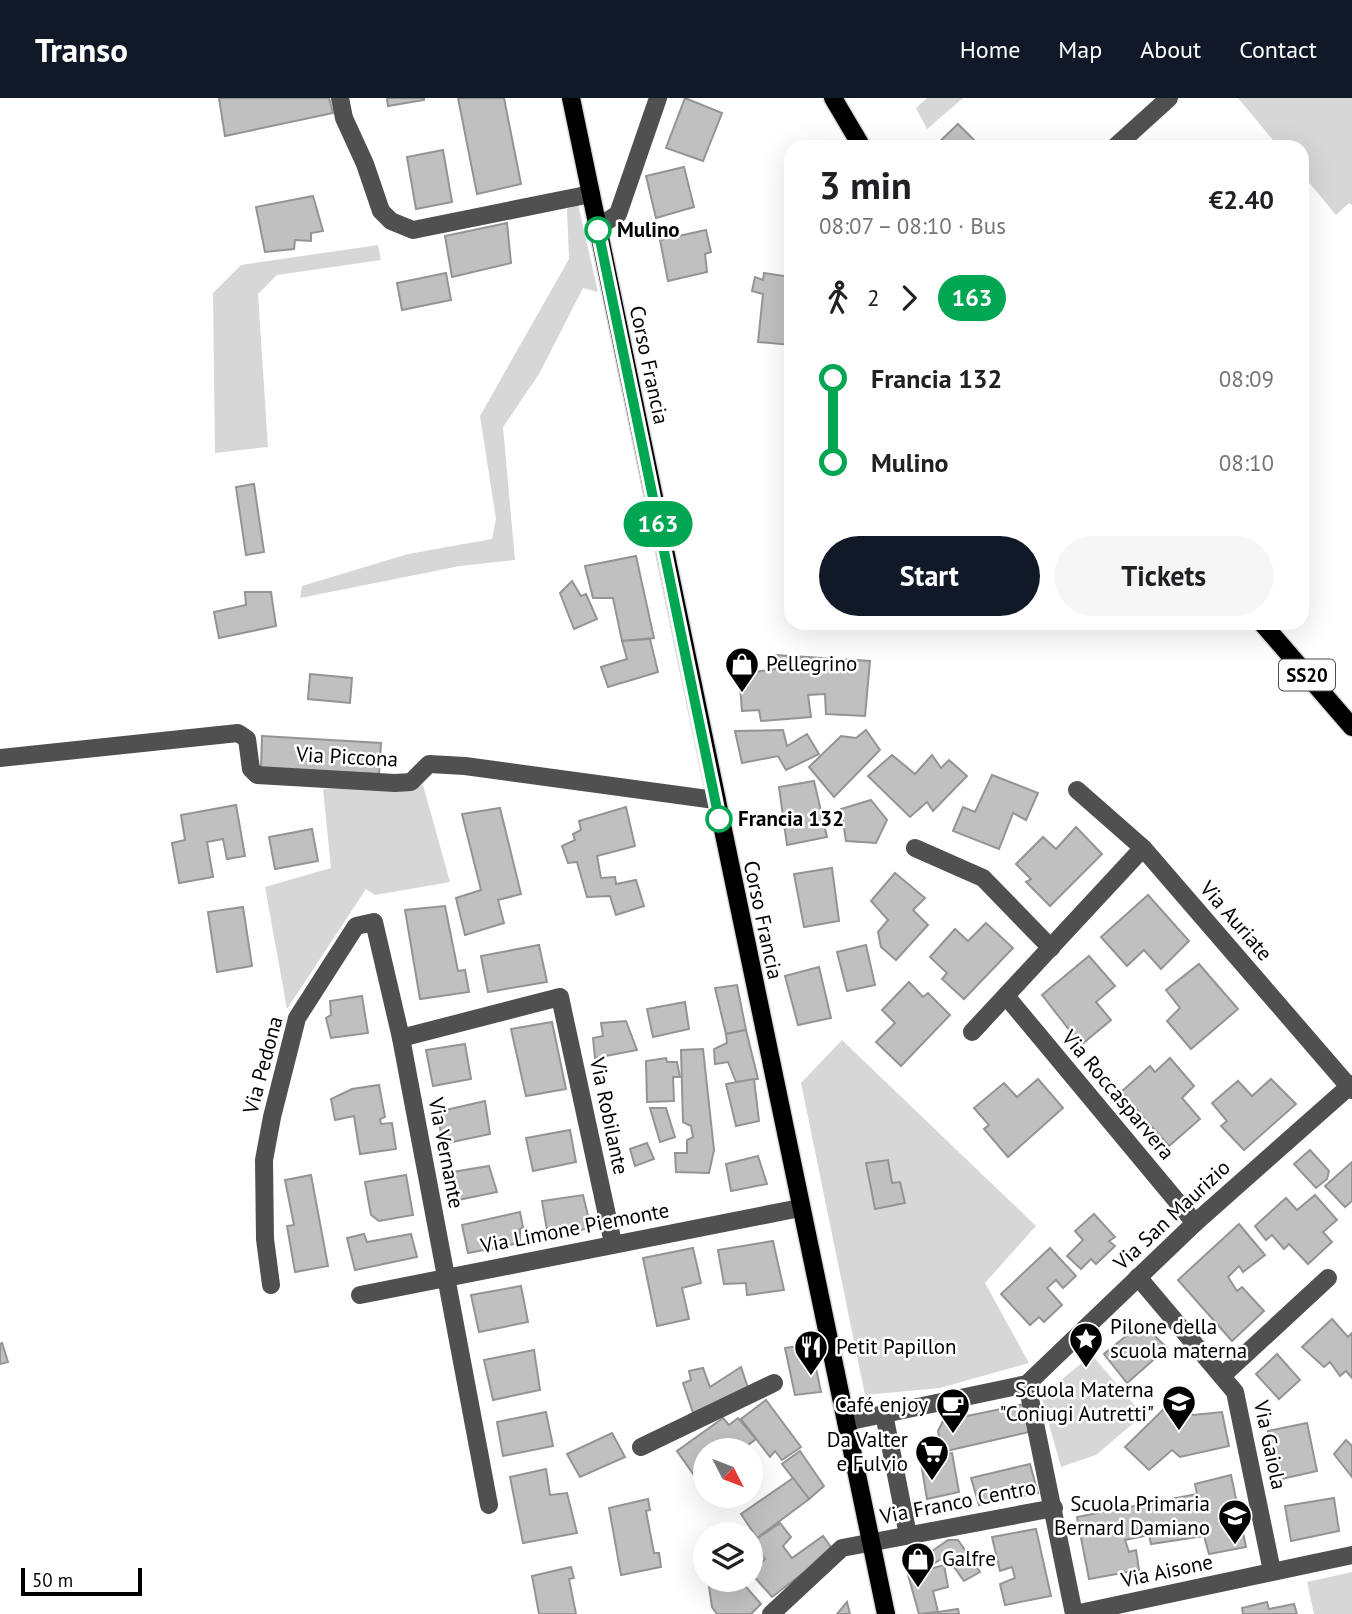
<!DOCTYPE html>
<html lang="en">
<head>
<meta charset="utf-8">
<style>
	:root { --surface:#fff; --page:#f6f6f6; --text:#202124; --muted:#757577; --accent:#111827 }
	body { margin:0; font-family:"PT Sans",sans-serif; background:var(--page); color:var(--text); height:100vh; display:flex; flex-direction:column; font-size:26px; white-space:nowrap }
	* { box-sizing:border-box; margin:0 }
	p { font-size:23px; color:var(--muted) }
	.icon { flex:none; width:38px; height:38px; fill:none; stroke:currentColor; stroke-width:2; stroke-linecap:round; stroke-linejoin:round }
	.map { position:relative; flex:1; overflow:hidden }
	.panel { position:absolute; left:784px; top:42px; width:525px; height:490px; display:flex; flex-direction:column; background:var(--surface); border-radius:21px; box-shadow:0 7px 28px #0002 }
	.panel>* { flex:none }
	.badge { padding:0 14px; border-radius:23px; font-size:24px; line-height:46px }
	.needle { width:46px; rotate:132deg }
	.controls { position:absolute; left:693px; top:1340px; display:grid; gap:14px }
	.controls a { display:grid; place-items:center; width:70px; height:70px; border-radius:50%; background:var(--surface); box-shadow:0 7px 28px #0002; font-size:35px }
	.scale { position:absolute; left:21px; bottom:18px; width:121px; box-sizing:border-box; padding-left:7px; border:4px solid #000; border-top:0; font-size:19px; line-height:24px; white-space:nowrap; color:#000; -webkit-text-stroke:5px #fff; paint-order:stroke }
	.map>.badge { position:absolute; translate:-50% -50%; box-shadow:0 0 0 4px #fff }
	.legs { display:flex; align-items:center; gap:10px; height:77px; padding:0 35px; font-size:23px }
	.legs p { margin-inline-start:auto }
	.headline { display:flex; align-items:center; justify-content:space-between; height:119px; padding:0 35px }
	h1 { font-size:38px; font-weight:700; line-height:52px }
	.button { display:flex; gap:14px; margin-top:auto; padding:14px 35px }
	.button a { flex:1; height:80px; border-radius:42px; background:var(--accent); color:#fff; font-size:28px; font-weight:700; line-height:80px; text-align:center }
	.button a+a { background:var(--page); color:var(--text) }
	ul { padding:0 35px; list-style:none }
	li { display:flex; align-items:center; gap:24px; height:84px; font-size:26px }
	li i { display:grid; place-items:center; width:10px; height:100%; margin:0 9px; background:currentColor }
	li i::after { content:''; width:18px; height:18px; margin:-9px; border:5px solid; border-radius:50%; background:var(--surface) }
	li p { margin-inline-start:auto }
	li:first-child i { background:linear-gradient(#0000 50%,currentColor 0) }
	li:last-child i { background:linear-gradient(currentColor 50%,#0000 0) }
	header { display:flex; align-items:center; gap:42px; box-sizing:border-box; height:98px; padding:0 35px; background:var(--accent); color:#fff }
	header strong { font-size:33px }
	nav { display:flex; gap:38px; margin-inline-start:auto; font-size:24px }
	.map>svg:first-child { display:block }
	.green { fill:#d7d7d7 }
	.building { fill:#c0c0c0; stroke:#949494; stroke-width:2 }
	.lines { fill:none; stroke-linecap:round; stroke-linejoin:round }
	.major-casing { stroke:#dbdbdb; stroke-width:21 }
	.minor { stroke:#505050; stroke-width:18 }
	.major { stroke:#000; stroke-width:18 }
	.line-1-casing { stroke:#fff; stroke-width:16 }
	.line-1 { stroke:#00a651; stroke-width:10 }
	.stop-1-dot { fill:#fff; stroke:#00a651; stroke-width:3.5 }
	.labels { text-anchor:middle; stroke-width:5; stroke-linejoin:round; paint-order:stroke }
	.shield { fill:#fff; stroke:#4c4c4c; stroke-width:2 }
	.shield-label { font-size:19px; font-weight:bold; fill:#000 }
	.stop-label { font-size:21px; font-weight:bold; fill:#000; stroke:#fff; text-anchor:start }
	.street-label { font-size:21px; fill:#000; stroke:#fff }
	.poi-label { font-size:21px; fill:#000; stroke:#fff; text-anchor:start }
</style>
</head>
<body>
<header>
<strong>Transo</strong>
<nav><a>Home</a><a>Map</a><a>About</a><a>Contact</a></nav>
</header>
<div class="map">
<svg width="1352" height="1516" viewBox="0 0 1352 1516">
	<rect width="100%" height="100%" fill="#fff"/>
	<g class="green">
		<path d="M927 0H963L927 31 916 10Z"/>
		<path d="M1238 0H1352V107L1349 105 1336 117 1302 76V49H1279Z"/>
		<path d="M578 106 598 194 583 190 539 276 503 329 515 462 460 468 300 500 302 488 408 456 492 441 496 421 480 318 569 161 567 111Z"/>
		<path d="M378 147 381 162 277 177 258 196 268 349 215 355 213 195 241 167Z"/>
		<path d="M423 687 450 784 375 797 366 791 287 911 265 789 331 770 323 691Z"/>
		<path d="M842 942 1036 1128 985 1185 1029 1265 940 1290 865 1297 801 985Z"/>
		<path d="M1092 1257 1143 1317 1096 1357 1061 1369 1041 1298Z"/>
		<path d="M1352 1474V1516H1314L1307 1484Z"/>
	</g>
	<g class="building">
		<path d="M219 0H329L333 15 225 38Z"/>
		<path d="M387 0H424V2L388 8Z"/>
		<path d="M458 0H504L521 86 477 96Z"/>
		<path d="M685 0 722 15 703 63 666 50Z"/>
		<path d="M958 26 981 49H980L936 47Z"/>
		<path d="M443 52 452 104 416 111 407 59Z"/>
		<path d="M684 69 694 109 656 120 646 78Z"/>
		<path d="M313 98 323 133 311 135V143L295 142 294 151 265 154 256 109Z"/>
		<path d="M507 125 511 165 452 179 445 138Z"/>
		<path d="M706 132 711 154 705 156 707 174 668 183 660 142Z"/>
		<path d="M446 175 451 202 402 212 397 185Z"/>
		<path d="M764 175 791 179V247L758 244 763 196 752 193 755 179 763 182Z"/>
		<path d="M254 386 264 454 246 457 236 389Z"/>
		<path d="M636 458 654 540 622 543 613 500H593L585 468Z"/>
		<path d="M572 483 581 498 586 496 597 521 574 531 560 495Z"/>
		<path d="M245 494H271L276 528 219 540 214 514 246 507Z"/>
		<path d="M650 541 658 574 608 589 601 569 627 561 622 543Z"/>
		<path d="M775 557 870 563 865 618 826 616 825 596 808 597 811 619 761 623 759 612 742 613 739 576 776 571Z"/>
		<path d="M310 576 352 580 350 605 308 601Z"/>
		<path d="M783 632 787 648 807 636 819 656 786 672 778 658 742 665 735 633Z"/>
		<path d="M866 632 880 652 834 699 809 669 841 638 856 640Z"/>
		<path d="M262 638 381 645 379 676 261 670Z"/>
		<path d="M892 657 915 676 932 657 941 670 949 662 967 678 933 713 927 704 910 719 868 678Z"/>
		<path d="M992 677 1038 695 1026 722 1013 715 999 751 953 733 963 709 975 714Z"/>
		<path d="M814 683 827 739 787 747 779 689Z"/>
		<path d="M871 702 887 722 876 745 846 743 841 711Z"/>
		<path d="M236 707 245 758 227 761 223 741 207 744 213 779 179 785 172 745 185 742 181 717Z"/>
		<path d="M626 709 635 748 597 758 601 780 615 779 616 786 636 782 644 808 616 817 610 798 587 799 577 764 568 765 562 748 575 742 573 736 581 732 579 723Z"/>
		<path d="M500 710 521 796 498 802 504 825 465 837 456 800 481 792 462 716Z"/>
		<path d="M1076 729 1102 756 1050 808 1026 784 1031 781 1016 766 1043 739 1056 751Z"/>
		<path d="M312 731 318 763 275 771 269 739Z"/>
		<path d="M832 770 839 823 804 829 794 776Z"/>
		<path d="M895 775 925 800 913 812 928 827 896 862 881 849 878 834 888 822 871 803Z"/>
		<path d="M1148 797 1189 843 1161 871 1144 852 1127 868 1101 839Z"/>
		<path d="M445 808 458 873 465 872 469 894 420 901 405 812Z"/>
		<path d="M243 809 252 868 217 874 208 814Z"/>
		<path d="M986 825 1013 850 964 901 942 881 947 875 930 859 955 831 968 843Z"/>
		<path d="M539 847 547 884 488 894 481 858Z"/>
		<path d="M866 847 875 887 847 893 837 854Z"/>
		<path d="M1089 858 1115 888 1096 904 1111 922 1081 947 1042 897Z"/>
		<path d="M1199 866 1238 911 1191 951 1167 923 1180 910 1166 892Z"/>
		<path d="M819 869 831 920 798 927 785 878Z"/>
		<path d="M909 884 923 899 928 895 950 917 901 968 876 944 895 925 882 912Z"/>
		<path d="M737 887 746 932 726 936 715 890Z"/>
		<path d="M362 898 368 935 331 940 326 920 331 917 330 903Z"/>
		<path d="M685 904 689 931 653 939 647 911Z"/>
		<path d="M626 923 637 952 595 960 593 940 603 938 601 925Z"/>
		<path d="M552 924 566 991 526 998 511 931Z"/>
		<path d="M746 932 758 981 736 984 728 964 715 966 714 951 727 945 726 936Z"/>
		<path d="M465 946 471 981 433 988 426 952Z"/>
		<path d="M703 951 714 1052 709 1075 676 1074 675 1055H687V1042L693 1039 691 1028 683 1024 681 952Z"/>
		<path d="M666 960 667 964H677L680 979H673L674 1003 647 1004 646 963Z"/>
		<path d="M1170 960 1194 988 1182 1000 1200 1021 1169 1048 1121 994 1150 968 1155 974Z"/>
		<path d="M754 981 759 1023 736 1028 726 986Z"/>
		<path d="M1038 981 1063 1010 1008 1059 984 1031 989 1027 974 1010 1004 985 1017 999Z"/>
		<path d="M1271 981 1296 1006 1244 1052 1221 1028 1227 1023 1212 1005 1238 983 1252 998Z"/>
		<path d="M379 987 385 1019 380 1021 381 1026 392 1025 396 1051 360 1056 354 1018 335 1022 331 1001 352 991Z"/>
		<path d="M485 1003 490 1036 443 1046 437 1014Z"/>
		<path d="M650 1010H666L675 1039 660 1044Z"/>
		<path d="M570 1032 576 1064 533 1073 526 1040Z"/>
		<path d="M647 1045 654 1061 635 1068 630 1051Z"/>
		<path d="M1310 1052 1329 1073 1327 1081 1316 1090 1294 1066Z"/>
		<path d="M758 1058 767 1086 731 1093 726 1066Z"/>
		<path d="M888 1062 892 1085 900 1084 905 1105 875 1111 866 1065Z"/>
		<path d="M1352 1064V1103L1345 1109 1325 1088Z"/>
		<path d="M489 1068 497 1094 458 1102 452 1074Z"/>
		<path d="M311 1077 328 1168 295 1174 287 1128 294 1127 285 1082Z"/>
		<path d="M406 1077 413 1117 379 1123 371 1117 365 1084Z"/>
		<path d="M583 1097 591 1130 548 1138 542 1103Z"/>
		<path d="M1315 1097 1337 1122 1323 1134 1332 1144 1308 1166 1289 1146 1284 1151 1272 1137 1266 1142 1255 1128 1286 1100 1297 1112Z"/>
		<path d="M520 1114 523 1129 520 1131V1145L468 1155 462 1127Z"/>
		<path d="M1094 1116 1115 1139 1109 1143 1115 1148 1096 1166 1091 1161 1081 1171 1067 1158 1083 1142 1075 1133Z"/>
		<path d="M1239 1126 1265 1157 1243 1174 1239 1168 1228 1179 1237 1193 1242 1189 1264 1213 1232 1243 1178 1182Z"/>
		<path d="M364 1136 367 1144 411 1136 417 1159 355 1172 347 1140Z"/>
		<path d="M773 1143 784 1192 747 1197 746 1185 724 1186 718 1152Z"/>
		<path d="M693 1150 701 1185 682 1190 689 1221 657 1228 643 1160Z"/>
		<path d="M1050 1150 1076 1178 1063 1190 1056 1182 1047 1190 1062 1207 1044 1224 1039 1219 1030 1227 1001 1196Z"/>
		<path d="M521 1188 528 1224 479 1234 471 1197Z"/>
		<path d="M1332 1221 1348 1239 1352 1235V1280L1346 1273 1340 1278 1330 1264 1324 1269 1302 1249Z"/>
		<path d="M1142 1225 1167 1250 1127 1285 1104 1256Z"/>
		<path d="M2 1245 8 1264 0 1266V1246Z"/>
		<path d="M811 1246 821 1294 795 1297 785 1250Z"/>
		<path d="M534 1252 540 1292 493 1302 484 1262Z"/>
		<path d="M1277 1256 1300 1282 1279 1301 1256 1276Z"/>
		<path d="M741 1269 748 1290 693 1315 683 1285 691 1282 689 1273 703 1270 710 1289Z"/>
		<path d="M1174 1301 1193 1317 1222 1314 1229 1348 1180 1359 1172 1352 1149 1372 1125 1349Z"/>
		<path d="M766 1302 801 1349 782 1362 775 1353 770 1359 741 1321Z"/>
		<path d="M1025 1306 1029 1334 942 1354 938 1333 943 1323Z"/>
		<path d="M546 1314 553 1348 503 1358 497 1324Z"/>
		<path d="M723 1320 729 1327 738 1320 756 1341 740 1353H705V1373L696 1380 677 1353Z"/>
		<path d="M1307 1325 1317 1373 1277 1382 1268 1333Z"/>
		<path d="M612 1335 625 1359 580 1379 567 1356Z"/>
		<path d="M1346 1342 1352 1348V1379L1334 1356Z"/>
		<path d="M800 1353 824 1388 809 1401 782 1366Z"/>
		<path d="M952 1355 959 1394 927 1401 920 1359Z"/>
		<path d="M1030 1366 1038 1395 979 1407 971 1380Z"/>
		<path d="M546 1371 550 1397 567 1395 577 1435 523 1445 510 1379Z"/>
		<path d="M1231 1377 1246 1449 1209 1456 1204 1438 1151 1446 1149 1437 1125 1442 1129 1454 1136 1452 1139 1472 1089 1481 1077 1419 1197 1396 1195 1386Z"/>
		<path d="M793 1380 809 1401 757 1440 741 1416Z"/>
		<path d="M1334 1400 1339 1433 1291 1443 1285 1408Z"/>
		<path d="M648 1401 650 1412 646 1413 654 1455H659L661 1469 621 1477 609 1410Z"/>
		<path d="M919 1403 925 1409 920 1413 915 1407Z"/>
		<path d="M780 1425 791 1439 783 1448 792 1460 823 1438 833 1452 772 1499 751 1475 765 1461 752 1444Z"/>
		<path d="M1036 1431 1051 1498 1005 1507 1000 1486 1015 1480 1012 1469 1000 1473 992 1439Z"/>
		<path d="M948 1442H958L980 1474 964 1483 946 1458 935 1465 928 1456Z"/>
		<path d="M944 1467 948 1489 933 1493 938 1514 919 1516 908 1477Z"/>
		<path d="M571 1469 574 1480 569 1481 576 1516H539L532 1478Z"/>
		<path d="M708 1482H740L761 1506 751 1516H717L712 1509Z"/>
		<path d="M847 1504 850 1516H837Z"/>
		<path d="M1267 1504 1269 1511 1294 1506 1297 1516H1243L1242 1510Z"/>
		<path d="M958 1511 959 1516H929L938 1514Z"/>
	</g>
	<g class="lines">
		<g class="major-casing">
			<g id="major">
				<path d="M571 0 886 1516"/>
				<path d="M833 0 862 49"/>
				<path d="M1262 525 1352 629"/>
			</g>
		</g>
		<g class="minor">
			<path d="M340 0 344 20 365 66 381 113 391 123 413 132 591 96"/>
			<path d="M1115 49 1169 0"/>
			<path d="M598 129 618 116 658 0"/>
			<path d="M0 660 238 635 247 641 251 671 257 677 395 685 411 684 429 666 465 668 715 702"/>
			<path d="M1077 692 1143 750 1352 992"/>
			<path d="M915 750 983 780 1051 850"/>
			<path d="M1006 898 1195 1125"/>
			<path d="M972 934 1143 750"/>
			<path d="M401 940 560 899 613 1145"/>
			<path d="M1138 1179 1235 1294 1272 1473"/>
			<path d="M271 1187 265 1141 264 1062 272 1019 297 920 356 828 374 824 401 940 489 1407"/>
			<path d="M360 1197 800 1110"/>
			<path d="M1222 1278 1328 1180"/>
			<path d="M1027 1286 1074 1516"/>
			<path d="M884 1316 908 1437"/>
			<path d="M846 1324 1027 1286 1195 1125 1352 986"/>
			<path d="M641 1349 774 1285"/>
			<path d="M771 1516 842 1450 1054 1410"/>
			<path d="M1075 1516 1352 1457"/>
		</g>
		<use href="#major" class="major"/>
	</g>
	<g class="lines">
		<g class="line-1-casing">
			<path id="line-1" d="M598 132 719 721"/>
		</g>
		<use href="#line-1" class="line-1"/>
	</g>
	<defs>
		<g id="shop-pin" transform="scale(1.75)"><path d="M0 17L-7.5 6A9.5 9.5 0 1 1 7.5 6Z" fill="#000" stroke="#fff"/><path d="M-5-2.5h2.3a2.7 3.5 0 0 1 5.4 0H5L5.5 6h-11ZM-1.5-2.5h3a1.5 2.3 0 0 0-3 0Z" fill="#fff"/></g>
		<g id="sight-pin" transform="scale(1.75)"><path d="M0 17L-7.5 6A9.5 9.5 0 1 1 7.5 6Z" fill="#000" stroke="#fff"/><path d="M0-6L1.8-2.2L6-1.7L2.9 1.2L3.7 5.4L0 3.3L-3.7 5.4L-2.9 1.2L-6-1.7L-1.8-2.2Z" fill="#fff"/></g>
		<g id="restaurant-pin" transform="scale(1.75)"><path d="M0 17L-7.5 6A9.5 9.5 0 1 1 7.5 6Z" fill="#000" stroke="#fff"/><path d="M-5-6h1v4h1v-4h1v4h1v-4h1v5L-1.5 .5V6h-2V.5L-5-1ZM5-6V6H3V1.5H1.5Q1.5-4 5-6Z" fill="#fff"/></g>
		<g id="school-pin" transform="scale(1.75)"><path d="M0 17L-7.5 6A9.5 9.5 0 1 1 7.5 6Z" fill="#000" stroke="#fff"/><path d="M0-5L7-2L0 1L-7-2ZM-4 1L0 2.5L4 1V4Q0 6-4 4Z" fill="#fff"/></g>
		<g id="cafe-pin" transform="scale(1.75)"><path d="M0 17L-7.5 6A9.5 9.5 0 1 1 7.5 6Z" fill="#000" stroke="#fff"/><path d="M-5.5-4.5H6V0H3Q3 3.5 0 3.5H-2.5Q-5.5 3.5-5.5 0ZM3-3.2v2h1.7v-2ZM-6 4.5H4V6H-6Z" fill="#fff"/></g>
		<g id="supermarket-pin" transform="scale(1.75)"><path d="M0 17L-7.5 6A9.5 9.5 0 1 1 7.5 6Z" fill="#000" stroke="#fff"/><path d="M-6-5.5h2.5l.6 2H6L4.5 2H-2.5L-4.4-4H-6ZM-1.5 3.2a1.3 1.3 0 1 0 .1 0ZM3 3.2a1.3 1.3 0 1 0 .1 0Z" fill="#fff"/></g>
	</defs>
	<g fill-rule="evenodd">
		<use href="#shop-pin" x="742" y="566"/>
		<use href="#sight-pin" x="1086" y="1241"/>
		<use href="#restaurant-pin" x="811" y="1249"/>
		<use href="#school-pin" x="1179" y="1304"/>
		<use href="#cafe-pin" x="953" y="1307"/>
		<use href="#supermarket-pin" x="932" y="1354"/>
		<use href="#school-pin" x="1235" y="1418"/>
		<use href="#shop-pin" x="918" y="1461"/>
	</g>
	<g class="stop-1-dot">
		<circle cx="598" cy="132" r="12"/>
		<circle cx="719" cy="721" r="12"/>
	</g>
	<g class="labels">
		<rect class="shield" x="1279" y="561.5" width="56" height="31" rx="5"/>
		<g class="shield-label">
			<text x="1307" y="584">SS20</text>
		</g>
		<g class="stop-label">
			<text x="617" y="139">Mulino</text>
			<text x="738" y="728">Francia 132</text>
		</g>
		<g class="street-label">
			<text transform="translate(649 267) rotate(78)" y="7">Corso Francia</text>
			<text transform="translate(347 659) rotate(3)" y="7">Via Piccona</text>
			<text transform="translate(763 822) rotate(78)" y="7">Corso Francia</text>
			<text transform="translate(1236 823) rotate(49)" y="7">Via Auriate</text>
			<text transform="translate(263 967) rotate(-75)" y="7">Via Pedona</text>
			<text transform="translate(1118 997) rotate(50)" y="7">Via Roccasparvera</text>
			<text transform="translate(609 1018) rotate(78)" y="7">Via Robilante</text>
			<text transform="translate(446 1055) rotate(79)" y="7">Via Vernante</text>
			<text transform="translate(1172 1117) rotate(-43)" y="7">Via San Maurizio</text>
			<text transform="translate(575 1130) rotate(-11)" y="7">Via Limone Piemonte</text>
			<text transform="translate(1270 1347) rotate(78)" y="7">Via Gaiola</text>
			<text transform="translate(958 1404) rotate(-11)" y="7">Via Franco Centro</text>
			<text transform="translate(1167 1473) rotate(-12)" y="7">Via Aisone</text>
		</g>
		<g class="poi-label">
			<text x="766" y="573">Pellegrino</text>
			<text x="1110" y="1236">Pilone della<tspan x="1110" dy="24">scuola materna</tspan></text>
			<text x="836" y="1256">Petit Papillon</text>
			<text x="1154" y="1299" text-anchor="end">Scuola Materna<tspan x="1154" dy="24">"Coniugi Autretti"</tspan></text>
			<text x="928" y="1314" text-anchor="end">Café enjoy</text>
			<text x="908" y="1349" text-anchor="end">Da Valter<tspan x="908" dy="24">e Fulvio</tspan></text>
			<text x="1210" y="1413" text-anchor="end">Scuola Primaria<tspan x="1210" dy="24">Bernard Damiano</tspan></text>
			<text x="942" y="1468">Galfre</text>
		</g>
	</g>
</svg>
<div class="controls">
<a><svg class="needle" viewBox="-14 -14 28 28"><path d="M0-13l5 13h-10z" fill="#e53935"/><path d="M0 13l5-13h-10z" fill="#757577"/></svg></a>
<a><svg class="icon" aria-label="layers" viewBox="0 0 24 24"><path d="M12 4l9 5-9 5-9-5zM3 14l9 5 9-5"/></svg></a>
</div>
<div class="scale">50 m</div>
<b class="badge" style="left:658px;top:426px;background:#00a651;color:#fff">163</b>
<section class="panel">
<div class="headline"><div><h1>3 min</h1><p>08:07 – 08:10 · Bus</p></div><b>€2.40</b></div>
<div class="legs"><svg class="icon" aria-label="walk" viewBox="0 0 24 24"><circle cx="13" cy="4" r="2"/><path d="M13 8l-2 6 4 7M11 14l-3 7M7 12l3-4h3l4 4"/></svg>2<svg class="icon" aria-label="forward" viewBox="0 0 24 24"><path d="M9 5l7 7-7 7"/></svg><b class="badge" style="background:#00a651;color:#fff">163</b></div>
<ul>
<li><i style="color:#00a651"></i><b>Francia 132</b><p>08:09</p></li>
<li><i style="color:#00a651"></i><b>Mulino</b><p>08:10</p></li>
</ul>
<div class="button"><a>Start</a><a>Tickets</a></div>
</section>
</div>
</body>
</html>
